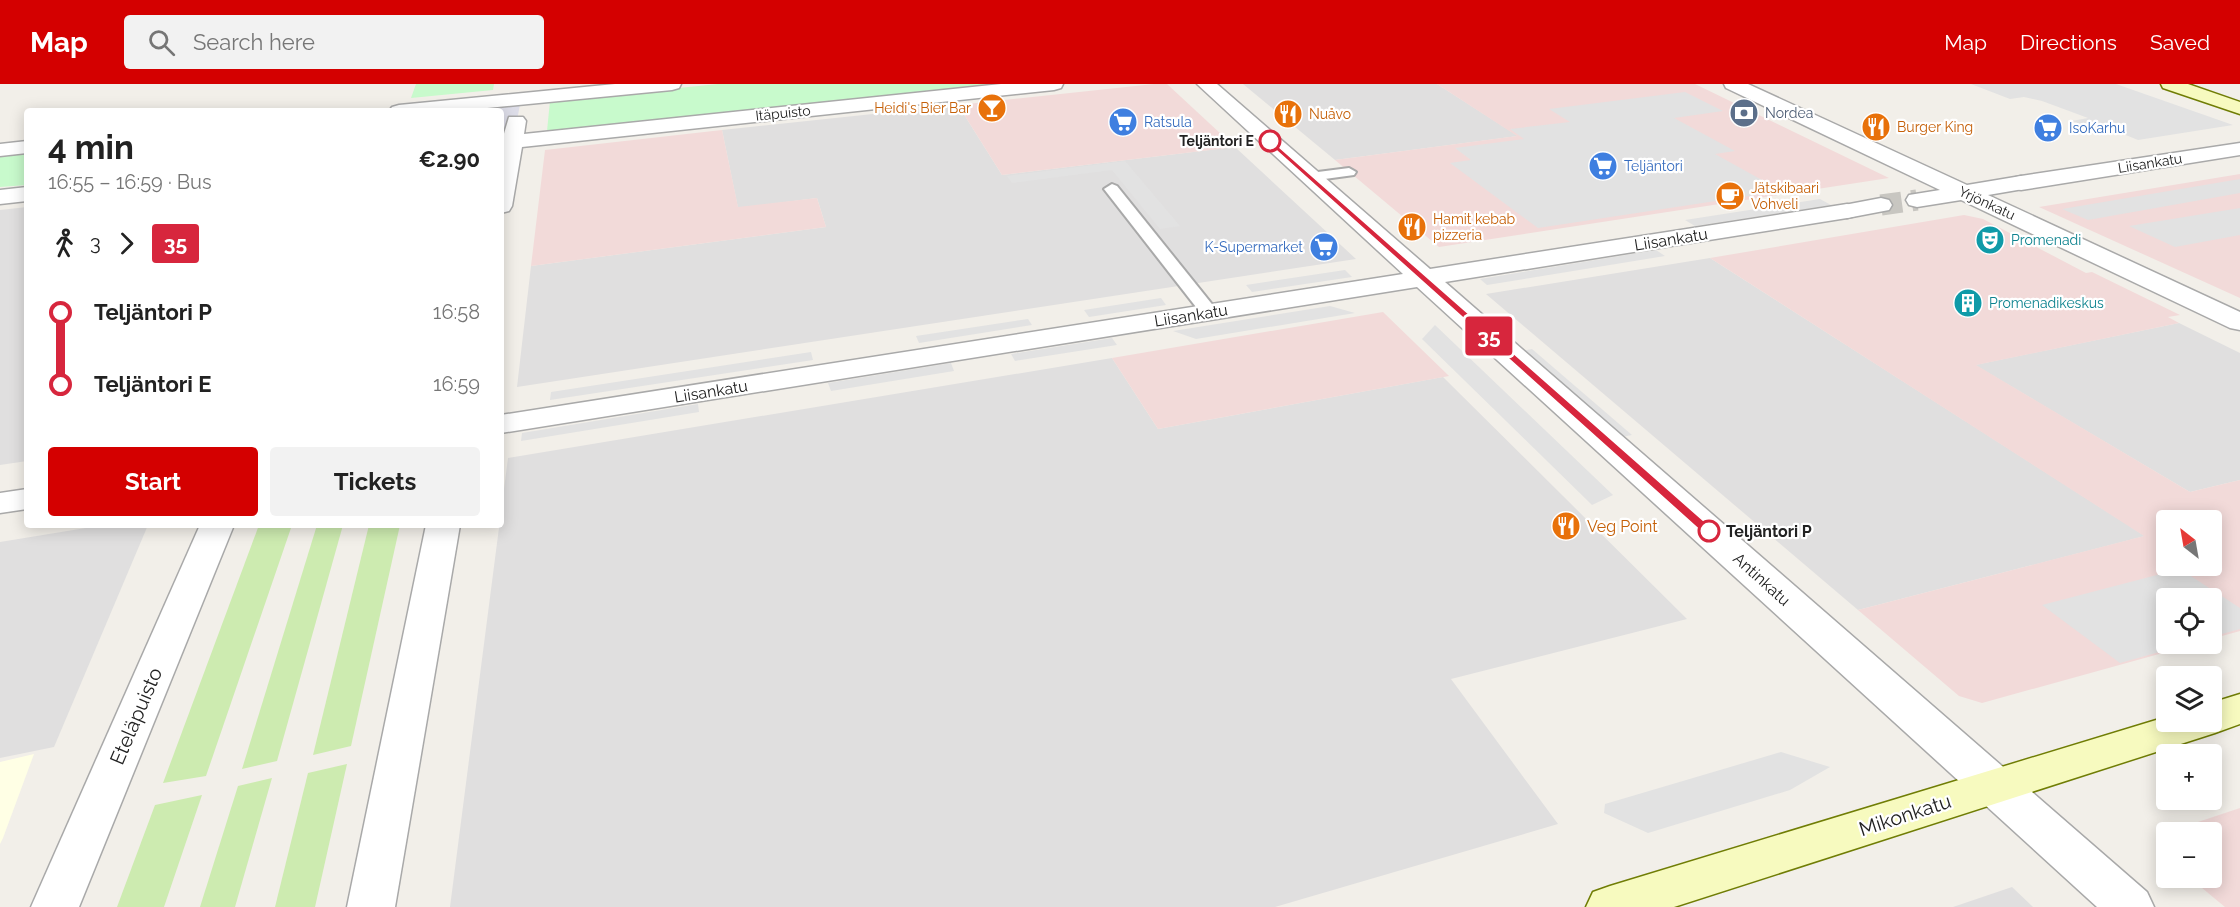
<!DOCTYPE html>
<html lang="en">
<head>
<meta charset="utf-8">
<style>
	:root { --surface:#fff; --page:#f2f2f2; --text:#222; --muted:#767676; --accent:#d40000 }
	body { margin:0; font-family:Raleway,sans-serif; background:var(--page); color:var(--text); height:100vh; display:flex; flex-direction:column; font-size:22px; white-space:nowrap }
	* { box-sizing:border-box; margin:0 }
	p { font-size:20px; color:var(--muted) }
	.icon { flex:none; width:33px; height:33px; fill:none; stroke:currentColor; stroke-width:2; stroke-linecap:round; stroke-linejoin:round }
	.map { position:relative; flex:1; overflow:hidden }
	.sheet { position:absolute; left:24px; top:24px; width:480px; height:420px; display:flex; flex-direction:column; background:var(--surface); border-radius:6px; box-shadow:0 3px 15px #0003 }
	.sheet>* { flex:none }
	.badge { padding:0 12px; border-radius:4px; font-size:21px; line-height:39px }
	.needle { width:39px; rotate:329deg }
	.controls { position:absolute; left:2156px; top:426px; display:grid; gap:12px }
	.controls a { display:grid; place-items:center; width:66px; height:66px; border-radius:6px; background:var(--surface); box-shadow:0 3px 15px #0003; font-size:30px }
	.map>.badge { position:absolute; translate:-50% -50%; box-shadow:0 0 0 3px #fff }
	.legs { display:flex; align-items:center; gap:9px; height:66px; padding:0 24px; font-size:20px }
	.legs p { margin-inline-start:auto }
	.head { display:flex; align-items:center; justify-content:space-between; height:102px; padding:0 24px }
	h1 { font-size:33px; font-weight:700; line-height:45px }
	.button { display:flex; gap:12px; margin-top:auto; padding:12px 24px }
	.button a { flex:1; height:69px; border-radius:6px; background:var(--accent); color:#fff; font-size:24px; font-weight:700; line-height:69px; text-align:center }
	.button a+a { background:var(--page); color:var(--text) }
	ul { padding:0 24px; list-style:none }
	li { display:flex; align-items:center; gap:21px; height:72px; font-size:22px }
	li i { display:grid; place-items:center; width:9px; height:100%; margin:0 8px; background:currentColor }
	li i::after { content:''; width:15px; height:15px; margin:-8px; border:4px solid; border-radius:50%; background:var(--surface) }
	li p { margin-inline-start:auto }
	li:first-child i { background:linear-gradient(#0000 50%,currentColor 0) }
	li:last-child i { background:linear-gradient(currentColor 50%,#0000 0) }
	header { display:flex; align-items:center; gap:36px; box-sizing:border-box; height:84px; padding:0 30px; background:var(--accent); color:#fff }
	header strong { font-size:28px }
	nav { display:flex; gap:33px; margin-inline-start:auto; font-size:21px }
	.search { width:420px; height:54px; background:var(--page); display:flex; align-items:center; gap:15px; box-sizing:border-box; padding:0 21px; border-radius:6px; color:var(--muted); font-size:22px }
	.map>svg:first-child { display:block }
	.residential { fill:#e0dfdf }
	.commercial { fill:#f2dad9; fill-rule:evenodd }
	.education { fill:#ffffe5 }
	.grass { fill:#cdebb0 }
	.park { fill:#c8facc }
	.parking { fill:#e2e2e2 }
	.plaza { fill:#dddde8 }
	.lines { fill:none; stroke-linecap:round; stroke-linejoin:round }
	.pedestrian-tunnel { stroke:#c8c6c1; stroke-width:21; stroke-dasharray:21 10; stroke-linecap:butt }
	.service-casing { stroke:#a9a9a9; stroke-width:4 }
	.pedestrian-casing { stroke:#a9a9a9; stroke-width:3 }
	.minor-casing { stroke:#a9a9a9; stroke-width:3 }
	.tertiary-casing { stroke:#a9a9a9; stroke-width:3 }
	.secondary-casing { stroke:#707d05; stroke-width:3 }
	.service { fill:#fff; fill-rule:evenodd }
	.pedestrian { fill:#fff; fill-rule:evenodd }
	.minor { fill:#fff; fill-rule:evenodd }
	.tertiary { fill:#fff; fill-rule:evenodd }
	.secondary { fill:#f7fabf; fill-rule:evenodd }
	.line-1 { fill:#d7263d; stroke:#fff; stroke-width:1.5 }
	.stop-1-dot { fill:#fff; stroke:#d7263d; stroke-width:3 }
	.labels { text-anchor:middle; stroke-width:4.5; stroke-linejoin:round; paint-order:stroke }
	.far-food-label { font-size:14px; fill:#c56008; stroke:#fff; text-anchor:start }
	.far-street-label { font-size:14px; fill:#222; stroke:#fff }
	.far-service-label { font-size:14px; fill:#4e5e75; stroke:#fff; text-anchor:start }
	.far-shop-label { font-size:14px; fill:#366cbe; stroke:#fff; text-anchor:start }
	.far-stop-label { font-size:14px; font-weight:bold; fill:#222; stroke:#fff; text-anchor:end }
	.far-culture-label { font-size:14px; fill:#0d838f; stroke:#fff; text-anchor:start }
	.street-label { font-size:16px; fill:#222; stroke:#fff }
	.food-label { font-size:16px; fill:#c56008; stroke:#fff; text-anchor:start }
	.stop-label { font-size:16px; font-weight:bold; fill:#222; stroke:#fff; text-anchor:start }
	.near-street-label { font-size:20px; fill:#222; stroke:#fff }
</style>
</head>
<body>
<header>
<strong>Map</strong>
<div class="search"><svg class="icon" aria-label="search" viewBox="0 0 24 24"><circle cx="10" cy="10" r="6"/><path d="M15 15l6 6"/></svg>Search here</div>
<nav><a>Map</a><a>Directions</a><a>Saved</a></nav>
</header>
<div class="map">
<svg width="2240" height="823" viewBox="0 0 2240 823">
	<rect width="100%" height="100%" fill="#f2efe9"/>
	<g class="residential">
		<path d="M1243 0H1437L1518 52 1335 76Z"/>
		<path d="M958 21 1002 91 1235 63 1356 175 517 303 531 182 826 143 817 114 738 124 722 46Z"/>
		<path d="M27 123V377L0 381V126Z"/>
		<path d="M1710 174 2145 452 1858 526 1486 210Z"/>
		<path d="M2179 239 2240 269V396L2190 408 1975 281Z"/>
		<path d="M1112 274 1158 345 1443 293 1687 535 1451 595 1558 740 1275 823H450L508 374Z"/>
		<path d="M104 441H148L54 663 0 674V458Z"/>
		<path d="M2012 803 2033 823H1953Z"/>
	</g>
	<g class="commercial">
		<path d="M1154 0H1167L1235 63 1002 91 958 21Z"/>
		<path d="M1437 0H1695L1889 94 1439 163 1335 76 1517 52Z"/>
		<path d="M722 46 738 123 817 114 826 143 531 182 545 66Z"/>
		<path d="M2240 90V214L2039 123Z"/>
		<path d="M1964 131 1983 135 2086 189 2092 188 2180 231 2168 233 2179 239 1976 281 2190 408 2240 396V547L2211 555V514H2166V560H2195L1982 619 1959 612 1858 526 2144 452 1710 174ZM2166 436H2211V482H2166Z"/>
		<path d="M1383 228 1449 292 1158 345 1112 274Z"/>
		<path d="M2240 724V823H2225L2190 794H2211V748H2168Z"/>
	</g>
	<path class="education" d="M34 670 3 754 0 760V678Z"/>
	<g class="grass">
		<path d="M259 441H292L206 692 163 699Z"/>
		<path d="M317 441H343L277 677 242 685Z"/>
		<path d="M369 441H400L351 662 313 671Z"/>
		<path d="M347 680 315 823H275L308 689Z"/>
		<path d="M272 694 235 823H200L238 702Z"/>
		<path d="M202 711 164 823H117L155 721Z"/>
	</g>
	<g class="park">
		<path d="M416 0H494L493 6 411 14Z"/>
		<path d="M718 0H993L547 47 550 17Z"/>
		<path d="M27 69V101L0 103V72Z"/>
	</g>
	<g class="parking">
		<path d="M1971 0H2116L2233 41 2138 56 2116 47 2104 49 2072 37 2088 34 2042 17 2024 13 2010 15Z"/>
		<path d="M1685 8 1723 27 1674 34 1735 67 1715 70 1782 107 1538 144 1450 79 1471 76 1455 64 1524 55 1510 45 1570 38 1549 25Z"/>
		<path d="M1125 77 1180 142 1160 145 1112 86 1012 99 1007 92Z"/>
		<path d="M2240 95V109L2088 136 2062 125Z"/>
		<path d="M1820 115 1831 121 1695 142 1685 136Z"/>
		<path d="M2240 124V151L2175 163 2129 142Z"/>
		<path d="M1656 166 1665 172 1487 201 1480 195Z"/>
		<path d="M1345 186 1352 193 1252 208 1246 201Z"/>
		<path d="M1161 214 1166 221 1089 233 1084 226Z"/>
		<path d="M1330 222 1355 229 1196 255 1173 247Z"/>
		<path d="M1028 235 1032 241 919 259 916 252Z"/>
		<path d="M1435 241 1613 411 1592 421 1422 255Z"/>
		<path d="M1112 254 1117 261 1015 277 1011 270Z"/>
		<path d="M1532 265 1632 351 1616 354 1517 268Z"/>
		<path d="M811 268 813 276 550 316 551 308Z"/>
		<path d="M951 279 954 287 831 307 828 299Z"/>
		<path d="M698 320 699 328 521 357 522 349Z"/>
		<path d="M2180 485 2240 524V545L2211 553V514H2166V560H2188L2120 579 2042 521Z"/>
		<path d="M1781 668 1830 683 1790 706 1648 749 1604 729 1605 720Z"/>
	</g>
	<path class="plaza" d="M521 15 513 58 501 59V27H399Z"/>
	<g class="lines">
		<path class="pedestrian-tunnel" d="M1881 121 1917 116"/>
		<g class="service-casing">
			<g id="service">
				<path d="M1349 84 1356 88 1354 91 1310 97 1303 93 1310 89Z"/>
				<path d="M1112 100 1117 102 1215 224 1218 228 1215 232H1203L1104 105Z"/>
			</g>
		</g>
		<g class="pedestrian-casing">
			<g id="pedestrian">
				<path d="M1724 0H1748L1967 101 2021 92 2029 94 2032 99 2029 104 1988 111 2240 228V246L2230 244 1961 116 1917 123 1909 121 1906 116 1909 111 1940 106 1726 4Z"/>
				<path d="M1881 114 1889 116 1892 121 1889 126 1847 134 1839 132 1836 127 1839 122Z"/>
			</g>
		</g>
		<g class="minor-casing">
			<g id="minor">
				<path d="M1197 0H1217L1430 185 1847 120 1855 122 1858 127 1855 132 1847 134 1445 198 2147 808 2154 823H2097L1417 203 501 349V331L1403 190Z"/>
				<path d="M2240 59V71L2021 106 2013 104 2010 99 2013 94 2021 92Z"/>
				<path d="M27 405V425L0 429V409Z"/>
			</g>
		</g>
		<g class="tertiary-casing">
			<g id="tertiary">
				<path d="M615 0H681L679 4 672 6 457 27H389L392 23 399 21Z"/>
				<path d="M1001 0H1063L1061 4 1054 6 522 63 512 122 509 127 501 129V53H503L509 33H523L526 37 524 50Z"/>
				<path d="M27 57V69L0 72V60Z"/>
				<path d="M27 103V117L0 120V106Z"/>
				<path d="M200 441H234L79 823H31Z"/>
				<path d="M426 441H460L395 823H347Z"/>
			</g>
		</g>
		<g class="secondary-casing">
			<g id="secondary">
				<path d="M2161 0H2188L2240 18V30L2163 4Z"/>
				<path d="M2240 610V640L2215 649 1674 823H1586L1593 808 1610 802 2166 633V638H2211V619Z"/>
			</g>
		</g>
		<use href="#service" class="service"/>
		<use href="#pedestrian" class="pedestrian"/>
		<use href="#minor" class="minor"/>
		<use href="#tertiary" class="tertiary"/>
		<use href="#secondary" class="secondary"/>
	</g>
	<path class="line-1" d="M1270 55 1713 445V450H1704L1268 59Z"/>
	<defs>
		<g id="bar-disc" transform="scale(1.5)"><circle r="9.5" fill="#e8710a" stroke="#fff"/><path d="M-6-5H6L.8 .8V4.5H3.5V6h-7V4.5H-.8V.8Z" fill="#fff"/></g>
		<g id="bank-disc" transform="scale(1.5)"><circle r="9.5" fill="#5c6f8a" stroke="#fff"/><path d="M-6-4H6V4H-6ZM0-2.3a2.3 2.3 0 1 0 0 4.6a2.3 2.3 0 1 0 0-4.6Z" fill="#fff"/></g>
		<g id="restaurant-disc" transform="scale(1.5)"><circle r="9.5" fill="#e8710a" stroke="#fff"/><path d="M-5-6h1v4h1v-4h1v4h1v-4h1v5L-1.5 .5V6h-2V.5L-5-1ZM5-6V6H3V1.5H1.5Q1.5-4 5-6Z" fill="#fff"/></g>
		<g id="supermarket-disc" transform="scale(1.5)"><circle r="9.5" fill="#3f7fe0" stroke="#fff"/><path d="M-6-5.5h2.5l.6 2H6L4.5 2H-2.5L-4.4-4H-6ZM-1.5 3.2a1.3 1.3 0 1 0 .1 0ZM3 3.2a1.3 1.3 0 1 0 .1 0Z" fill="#fff"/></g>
		<g id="cafe-disc" transform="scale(1.5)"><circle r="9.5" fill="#e8710a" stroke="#fff"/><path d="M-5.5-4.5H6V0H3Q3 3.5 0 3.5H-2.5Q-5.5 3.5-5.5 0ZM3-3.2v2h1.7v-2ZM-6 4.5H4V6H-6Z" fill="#fff"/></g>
		<g id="theatre-disc" transform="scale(1.5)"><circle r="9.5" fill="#0f9aa8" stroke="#fff"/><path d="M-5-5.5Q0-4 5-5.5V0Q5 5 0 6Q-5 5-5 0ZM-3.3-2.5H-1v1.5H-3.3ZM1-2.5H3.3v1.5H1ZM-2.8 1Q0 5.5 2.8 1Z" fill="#fff"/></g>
		<g id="building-disc" transform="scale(1.5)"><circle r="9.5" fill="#0f9aa8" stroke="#fff"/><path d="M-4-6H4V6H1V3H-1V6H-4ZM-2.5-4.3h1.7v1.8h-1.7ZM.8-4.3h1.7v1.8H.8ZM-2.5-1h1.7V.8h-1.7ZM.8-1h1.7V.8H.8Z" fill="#fff"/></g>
	</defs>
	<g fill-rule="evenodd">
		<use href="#bar-disc" x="992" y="24"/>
		<use href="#bank-disc" x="1744" y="29"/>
		<use href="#restaurant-disc" x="1288" y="30"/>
		<use href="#supermarket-disc" x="1123" y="38"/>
		<use href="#restaurant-disc" x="1876" y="43"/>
		<use href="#supermarket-disc" x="2048" y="44"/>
		<use href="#supermarket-disc" x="1603" y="82"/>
		<use href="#cafe-disc" x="1730" y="112"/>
		<use href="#restaurant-disc" x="1412" y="143"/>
		<use href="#theatre-disc" x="1990" y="156"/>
		<use href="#supermarket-disc" x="1324" y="163"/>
		<use href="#building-disc" x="1968" y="219"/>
		<use href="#restaurant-disc" x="1566" y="442"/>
	</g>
	<g class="stop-1-dot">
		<circle cx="1270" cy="57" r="10"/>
		<circle cx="1709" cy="447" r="10"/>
	</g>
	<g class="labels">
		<g class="far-food-label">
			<text x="971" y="29" text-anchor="end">Heidi's Bier Bar</text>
			<text x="1309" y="35">Nuåvo</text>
			<text x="1897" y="48">Burger King</text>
			<text x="1751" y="109">Jätskibaari<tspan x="1751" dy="16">Vohveli</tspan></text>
			<text x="1433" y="140">Hamit kebab<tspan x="1433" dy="16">pizzeria</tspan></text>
		</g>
		<g class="far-street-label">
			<text transform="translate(783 29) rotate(-6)" y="5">Itäpuisto</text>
			<text transform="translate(2150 79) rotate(-9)" y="5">Liisankatu</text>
			<text transform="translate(1987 119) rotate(25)" y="5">Yrjönkatu</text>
		</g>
		<g class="far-service-label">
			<text x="1765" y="34">Nordea</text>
		</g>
		<g class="far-shop-label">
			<text x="1144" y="43">Ratsula</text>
			<text x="2069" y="49">IsoKarhu</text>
			<text x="1624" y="87">Teljäntori</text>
			<text x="1303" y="168" text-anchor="end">K-Supermarket</text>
		</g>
		<g class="far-stop-label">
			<text x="1254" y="62">Teljäntori E</text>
		</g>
		<g class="far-culture-label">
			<text x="2011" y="161">Promenadi</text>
			<text x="1989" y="224">Promenadikeskus</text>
		</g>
		<g class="street-label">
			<text transform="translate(1671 155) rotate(-9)" y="6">Liisankatu</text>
			<text transform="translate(1191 231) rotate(-9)" y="6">Liisankatu</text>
			<text transform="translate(711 307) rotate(-9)" y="6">Liisankatu</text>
			<text transform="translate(1762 495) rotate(42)" y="6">Antinkatu</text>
		</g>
		<g class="food-label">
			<text x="1587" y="448">Veg Point</text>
		</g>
		<g class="stop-label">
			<text x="1726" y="453">Teljäntori P</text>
		</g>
		<g class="near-street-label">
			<text transform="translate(136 632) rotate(-67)" y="7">Eteläpuisto</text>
			<text transform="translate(1905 731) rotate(-18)" y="7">Mikonkatu</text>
		</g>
	</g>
</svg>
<div class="controls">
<a><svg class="needle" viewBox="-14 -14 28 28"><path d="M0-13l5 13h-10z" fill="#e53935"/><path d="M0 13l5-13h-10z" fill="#767676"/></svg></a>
<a><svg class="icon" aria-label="locate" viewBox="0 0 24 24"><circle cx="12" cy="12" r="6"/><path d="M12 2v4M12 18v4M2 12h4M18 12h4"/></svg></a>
<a><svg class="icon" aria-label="layers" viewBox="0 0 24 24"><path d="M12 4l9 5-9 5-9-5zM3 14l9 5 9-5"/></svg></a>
<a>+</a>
<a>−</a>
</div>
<b class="badge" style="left:1489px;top:252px;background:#d7263d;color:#fff">35</b>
<section class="sheet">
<div class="head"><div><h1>4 min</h1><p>16:55 – 16:59 · Bus</p></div><b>€2.90</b></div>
<div class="legs"><svg class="icon" aria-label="walk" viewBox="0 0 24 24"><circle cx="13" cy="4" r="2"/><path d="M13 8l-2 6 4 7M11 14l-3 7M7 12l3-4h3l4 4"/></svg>3<svg class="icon" aria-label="forward" viewBox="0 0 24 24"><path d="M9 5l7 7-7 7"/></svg><b class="badge" style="background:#d7263d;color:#fff">35</b></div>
<ul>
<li><i style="color:#d7263d"></i><b>Teljäntori P</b><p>16:58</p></li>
<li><i style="color:#d7263d"></i><b>Teljäntori E</b><p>16:59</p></li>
</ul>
<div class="button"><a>Start</a><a>Tickets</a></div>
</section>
</div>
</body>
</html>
